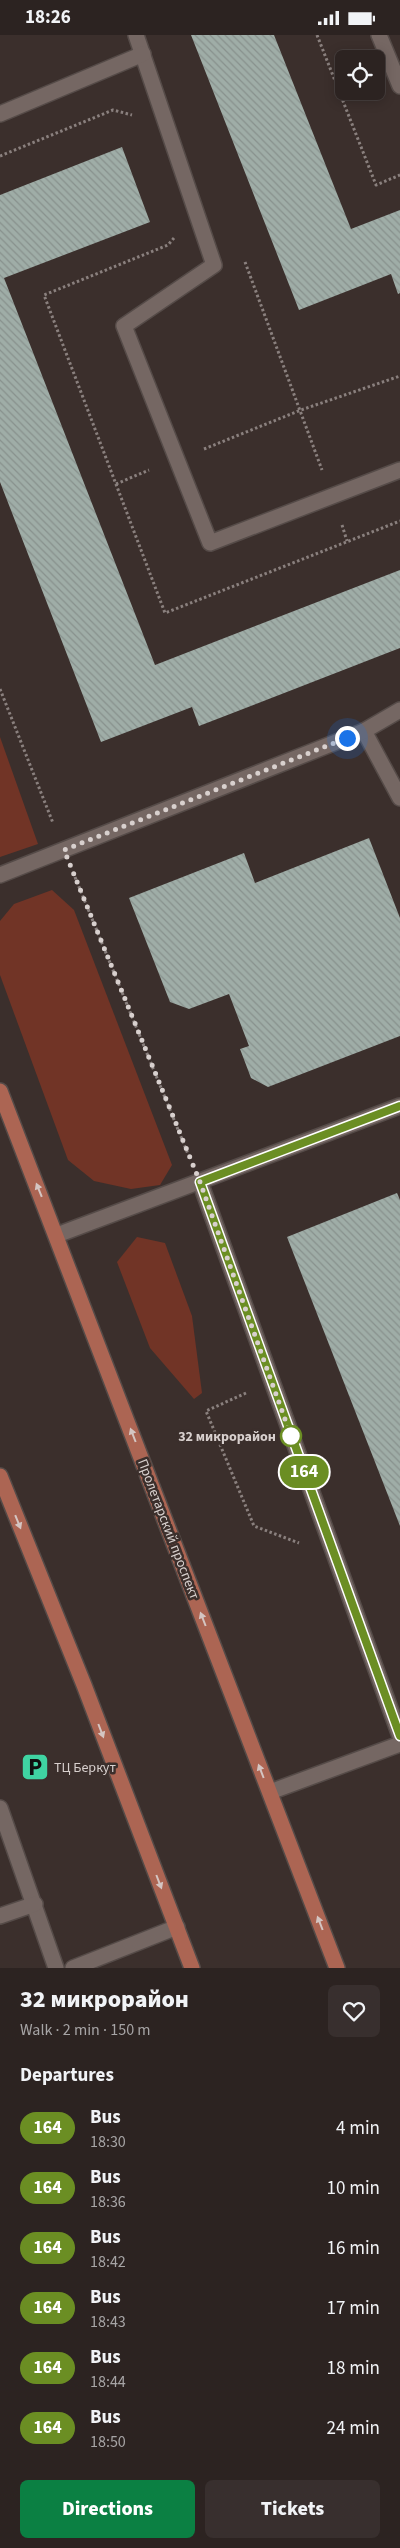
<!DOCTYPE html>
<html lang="en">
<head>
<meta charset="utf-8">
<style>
	:root { --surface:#2c2321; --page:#382f2e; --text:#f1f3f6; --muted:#a6a4a5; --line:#48403f; --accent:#0b8043 }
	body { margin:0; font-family:"Source Sans 3",sans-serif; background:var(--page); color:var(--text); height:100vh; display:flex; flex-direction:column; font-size:19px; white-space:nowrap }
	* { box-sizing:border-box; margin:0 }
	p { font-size:16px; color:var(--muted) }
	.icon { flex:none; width:28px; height:28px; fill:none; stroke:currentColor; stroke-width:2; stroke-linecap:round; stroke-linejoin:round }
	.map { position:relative; height:1933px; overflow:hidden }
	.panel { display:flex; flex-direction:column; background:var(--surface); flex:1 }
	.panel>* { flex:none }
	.badge { padding:0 10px; border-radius:16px; font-size:18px; line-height:32px }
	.controls { position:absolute; left:335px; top:15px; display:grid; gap:10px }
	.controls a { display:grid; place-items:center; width:50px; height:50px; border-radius:8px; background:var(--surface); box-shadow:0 2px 12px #0003,0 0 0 1px var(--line); font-size:25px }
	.you { position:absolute; width:25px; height:25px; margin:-12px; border:4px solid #fff; border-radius:50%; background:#1a73e8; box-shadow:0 0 0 8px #1a73e833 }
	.map>.badge { position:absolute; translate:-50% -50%; box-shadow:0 0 0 2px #fff }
	h2 { padding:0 20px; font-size:19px; line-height:45px }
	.round { display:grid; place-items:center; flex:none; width:52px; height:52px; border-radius:8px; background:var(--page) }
	.overview { display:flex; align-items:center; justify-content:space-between; height:85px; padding:0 20px }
	h1 { font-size:24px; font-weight:800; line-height:38px }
	.action { display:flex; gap:10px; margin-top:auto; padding:10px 20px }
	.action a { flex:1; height:58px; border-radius:8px; background:var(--accent); color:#fff; font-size:20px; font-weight:800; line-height:58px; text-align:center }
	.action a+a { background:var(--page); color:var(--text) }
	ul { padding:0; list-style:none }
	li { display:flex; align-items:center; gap:15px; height:60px; padding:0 20px }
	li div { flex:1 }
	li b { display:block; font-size:19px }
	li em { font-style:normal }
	li .badge { min-width:55px; font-weight:700; text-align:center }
	.status { display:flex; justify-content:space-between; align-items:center; height:35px; padding:0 25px; background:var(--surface); direction:ltr }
	.status svg { height:14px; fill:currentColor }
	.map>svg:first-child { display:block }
	.green { fill:#713426 }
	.building { fill:url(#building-back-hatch) }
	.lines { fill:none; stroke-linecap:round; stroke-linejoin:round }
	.lane-casing { stroke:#554b48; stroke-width:18 }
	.street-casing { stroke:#554b48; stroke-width:18 }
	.primary-casing { stroke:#554b48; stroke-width:18 }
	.path { stroke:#8a807e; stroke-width:3; stroke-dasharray:2.5 2.5; stroke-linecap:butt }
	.lane { stroke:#756763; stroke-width:15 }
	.street { stroke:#756763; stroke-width:15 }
	.primary { stroke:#ac6553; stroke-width:15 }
	.oneway { fill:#d4c5c2 }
	.line-casing { stroke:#fff; stroke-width:11 }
	.line { stroke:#6b8e23; stroke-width:8 }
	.walk { stroke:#d8d0ce; stroke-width:5; stroke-dasharray:0 9 }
	.stop-dot { fill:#fff; stroke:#6b8e23; stroke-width:2.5 }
	.labels { text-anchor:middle; stroke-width:5; stroke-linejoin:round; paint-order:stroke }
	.stop-label { font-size:14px; font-weight:bold; fill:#d8d0ce; stroke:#3b2f2c; text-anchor:end }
	.street-label { font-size:14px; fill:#d8d0ce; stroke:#3b2f2c }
	.poi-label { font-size:14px; fill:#d8d0ce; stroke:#3b2f2c; text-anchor:start }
</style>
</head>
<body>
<div class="status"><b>18:26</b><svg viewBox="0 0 49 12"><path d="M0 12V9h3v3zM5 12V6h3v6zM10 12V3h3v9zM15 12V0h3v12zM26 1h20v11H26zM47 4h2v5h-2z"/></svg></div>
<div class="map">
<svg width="400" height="1933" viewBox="0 0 400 1933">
	<defs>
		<pattern id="building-back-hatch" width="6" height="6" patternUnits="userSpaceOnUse" patternTransform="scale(1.25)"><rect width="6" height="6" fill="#9fada7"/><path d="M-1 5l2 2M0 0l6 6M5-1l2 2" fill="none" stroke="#88918d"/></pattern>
	</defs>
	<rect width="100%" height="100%" fill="#3b2f2c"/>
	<g class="green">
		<path d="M0 702 38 809 0 822Z"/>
		<path d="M52 855 74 875 172 1130 160 1150 131 1154 94 1146 68 1125 0 940V886L14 869Z"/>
		<path d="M137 1202 165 1208 192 1281 202 1358 194 1364 150 1313 117 1227Z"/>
	</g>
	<g class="building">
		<path d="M191 0H274L351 194 400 175V258L398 259 391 239 299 275Z"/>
		<path d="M122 112 150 187 4 243 155 630 400 535V613L199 691 192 672 101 707 0 447V160Z"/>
		<path d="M369 803 400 883V1001L268 1052 251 1043 240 1014 249 1011 229 959 189 974 170 967 129 863 244 818 255 848Z"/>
		<path d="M397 1158 400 1165V1491L287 1202Z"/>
	</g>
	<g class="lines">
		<g class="lane-casing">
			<g id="lane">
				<path d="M136 0 214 230 124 291 210 508 400 435"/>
				<path d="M379 0 400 51"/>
				<path d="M0 79 143 19"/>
				<path d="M364 696 400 763"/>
				<path d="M0 840 364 696 400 675"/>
				<path d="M200 1147 400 1701"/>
				<path d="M57 1200 400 1071"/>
				<path d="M270 1757 400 1709"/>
				<path d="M0 1773 56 1933"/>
				<path d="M0 1881 35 1869"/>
			</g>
		</g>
		<g class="street-casing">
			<path id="street" d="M73 1933 177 1892"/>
		</g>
		<g class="primary-casing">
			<g id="primary">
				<path d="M0 1056 337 1933"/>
				<path d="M0 1441 84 1650 192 1933"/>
			</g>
		</g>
		<g class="path">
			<path d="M317 0 376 150 400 140"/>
			<path d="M0 121 113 75 132 80"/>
			<path d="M174 203 168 210 44 260 165 578 400 486"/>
			<path d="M245 227 322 435"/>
			<path d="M204 414 301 375 400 341"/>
			<path d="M116 449 149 435"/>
			<path d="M342 490 347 506"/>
			<path d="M0 654 53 788"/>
			<path d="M75 842 188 1119"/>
			<path d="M246 1358 206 1376 254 1491 299 1508"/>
		</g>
		<use href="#lane" class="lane"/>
		<use href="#street" class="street"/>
		<use href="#primary" class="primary"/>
	</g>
	<defs><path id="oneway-solid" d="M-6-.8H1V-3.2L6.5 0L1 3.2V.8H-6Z" transform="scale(1.25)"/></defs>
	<g class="oneway">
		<use href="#oneway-solid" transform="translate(39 1155) rotate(-112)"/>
		<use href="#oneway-solid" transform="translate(133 1400) rotate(-111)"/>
		<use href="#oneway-solid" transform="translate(18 1487) rotate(68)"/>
		<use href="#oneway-solid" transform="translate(203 1584) rotate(-111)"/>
		<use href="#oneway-solid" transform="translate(101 1696) rotate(69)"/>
		<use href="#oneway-solid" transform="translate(261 1736) rotate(-111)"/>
		<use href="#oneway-solid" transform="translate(159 1847) rotate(69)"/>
		<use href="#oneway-solid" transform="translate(320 1888) rotate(-111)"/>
	</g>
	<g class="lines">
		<g class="line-casing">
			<path id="line" d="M400 1071 200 1147 400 1701"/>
		</g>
		<use href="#line" class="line"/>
		<path class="walk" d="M291 1401 200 1147 64 815 347 703"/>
	</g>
	<defs>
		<g id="parking-square" transform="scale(1.4375)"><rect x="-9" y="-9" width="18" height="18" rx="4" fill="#3fd4a2" stroke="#3b2f2c"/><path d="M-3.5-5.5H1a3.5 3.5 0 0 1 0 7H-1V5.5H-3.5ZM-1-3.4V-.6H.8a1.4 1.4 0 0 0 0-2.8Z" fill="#111"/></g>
	</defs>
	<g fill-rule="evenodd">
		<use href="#parking-square" x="35" y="1732"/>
	</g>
	<circle class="stop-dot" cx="291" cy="1401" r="10"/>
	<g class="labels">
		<g class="stop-label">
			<text x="276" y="1406">32 микрорайон</text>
		</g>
		<g class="street-label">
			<text transform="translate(169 1494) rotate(69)" y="5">Пролетарский проспект</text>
		</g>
		<g class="poi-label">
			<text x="54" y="1737">ТЦ Беркут</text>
		</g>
	</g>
</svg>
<div class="controls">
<a><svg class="icon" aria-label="locate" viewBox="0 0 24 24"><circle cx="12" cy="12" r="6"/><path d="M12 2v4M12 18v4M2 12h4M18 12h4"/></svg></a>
</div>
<div class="you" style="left:347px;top:703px"></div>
<b class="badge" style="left:304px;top:1437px;background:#6b8e23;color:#fff">164</b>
</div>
<section class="panel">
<div class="overview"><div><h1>32 микрорайон</h1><p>Walk · 2 min · 150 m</p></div><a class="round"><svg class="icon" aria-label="heart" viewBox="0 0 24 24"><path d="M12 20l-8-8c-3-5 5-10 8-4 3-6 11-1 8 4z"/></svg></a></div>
<h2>Departures</h2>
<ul>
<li><span class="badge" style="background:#6b8e23;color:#fff">164</span><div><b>Bus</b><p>18:30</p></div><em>4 min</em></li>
<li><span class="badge" style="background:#6b8e23;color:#fff">164</span><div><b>Bus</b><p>18:36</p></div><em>10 min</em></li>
<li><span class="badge" style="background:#6b8e23;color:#fff">164</span><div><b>Bus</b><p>18:42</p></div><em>16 min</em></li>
<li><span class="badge" style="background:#6b8e23;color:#fff">164</span><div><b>Bus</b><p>18:43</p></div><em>17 min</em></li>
<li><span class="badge" style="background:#6b8e23;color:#fff">164</span><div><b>Bus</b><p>18:44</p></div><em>18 min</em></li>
<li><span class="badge" style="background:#6b8e23;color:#fff">164</span><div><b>Bus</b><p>18:50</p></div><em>24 min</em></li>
</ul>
<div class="action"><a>Directions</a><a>Tickets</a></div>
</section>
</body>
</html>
